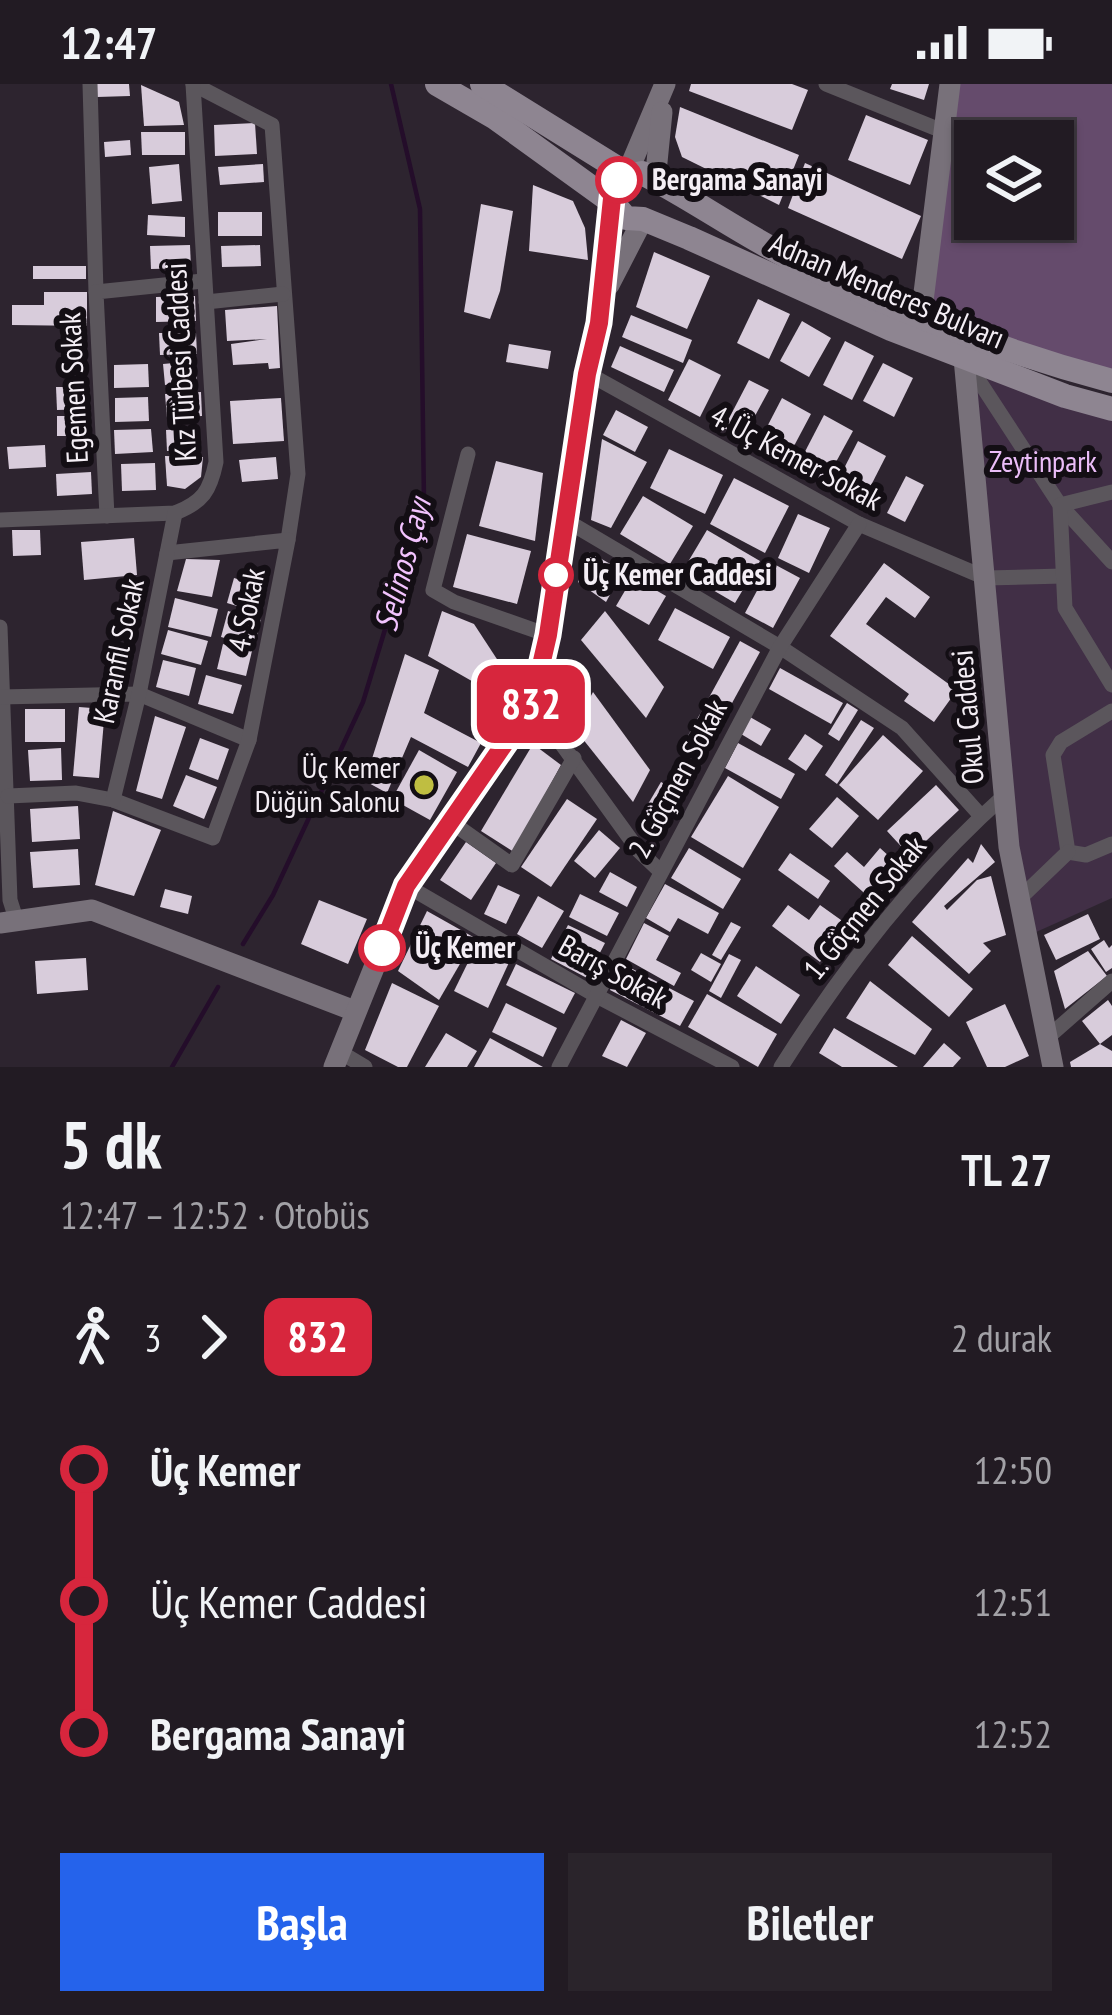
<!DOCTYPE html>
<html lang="tr">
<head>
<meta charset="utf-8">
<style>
	:root { --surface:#221b23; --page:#2a242b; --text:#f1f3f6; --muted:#a2a1a6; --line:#3f3941; --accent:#2563eb }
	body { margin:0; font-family:"PT Sans Narrow",sans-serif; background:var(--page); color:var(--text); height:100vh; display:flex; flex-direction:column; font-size:45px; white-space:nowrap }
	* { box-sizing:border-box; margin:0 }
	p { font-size:39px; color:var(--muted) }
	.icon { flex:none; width:66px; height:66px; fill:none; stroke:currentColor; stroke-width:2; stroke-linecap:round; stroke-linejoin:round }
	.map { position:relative; height:983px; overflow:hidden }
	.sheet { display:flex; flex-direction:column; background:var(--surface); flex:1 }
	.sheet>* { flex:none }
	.badge { padding:0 24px; border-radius:18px; font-size:42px; line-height:78px }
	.fabs { position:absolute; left:954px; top:36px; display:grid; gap:24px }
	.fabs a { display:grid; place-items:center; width:120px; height:120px; border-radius:0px; background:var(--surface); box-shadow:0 3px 9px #0004,0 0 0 3px var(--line); font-size:60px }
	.map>.badge { position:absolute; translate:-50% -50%; box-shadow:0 0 0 6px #fff }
	.legs { display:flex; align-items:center; gap:18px; height:132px; padding:0 60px; font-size:39px }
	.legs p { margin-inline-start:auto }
	.overview { display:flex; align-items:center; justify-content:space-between; height:204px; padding:0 60px }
	h1 { font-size:66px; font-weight:700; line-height:90px }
	.button { display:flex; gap:24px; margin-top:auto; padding:24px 60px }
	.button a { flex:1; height:138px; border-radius:0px; background:var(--accent); color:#fff; font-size:48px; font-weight:700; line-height:138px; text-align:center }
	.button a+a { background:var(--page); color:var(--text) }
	ul { padding:0 60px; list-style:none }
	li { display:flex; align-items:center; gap:42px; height:132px; font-size:45px }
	li i { display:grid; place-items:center; width:18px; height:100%; margin:0 15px; background:currentColor }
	li i::after { content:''; width:30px; height:30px; margin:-15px; border:9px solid; border-radius:50%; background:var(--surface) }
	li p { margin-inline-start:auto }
	li:first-child i { background:linear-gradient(#0000 50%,currentColor 0) }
	li:last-child i { background:linear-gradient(currentColor 50%,#0000 0) }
	.status { display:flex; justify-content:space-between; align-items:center; height:84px; padding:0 60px; background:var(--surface); direction:ltr }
	.status svg { height:33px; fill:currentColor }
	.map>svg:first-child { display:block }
	.green { fill:#412f46 }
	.forest { fill:#654b6c; fill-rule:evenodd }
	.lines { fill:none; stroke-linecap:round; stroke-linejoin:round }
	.stream { stroke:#240d2a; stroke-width:4.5 }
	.building { fill:#d8ccdb }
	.street { stroke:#5b565c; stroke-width:15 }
	.secondary { stroke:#78717a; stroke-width:21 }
	.primary { stroke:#8e8591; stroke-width:24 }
	.line-1-casing { stroke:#fff; stroke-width:27 }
	.line-1 { stroke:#d7263d; stroke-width:18 }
	.stop-1-dot { fill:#fff; stroke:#d7263d; stroke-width:6 }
	.poi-dot { fill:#bfbe41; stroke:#130e14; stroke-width:4.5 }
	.labels { text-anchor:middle; stroke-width:12; stroke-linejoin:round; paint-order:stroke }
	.stop-label { font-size:30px; font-weight:bold; fill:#f4eef5; stroke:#130e14; text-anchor:start }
	.street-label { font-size:30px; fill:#f4eef5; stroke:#130e14 }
	.park-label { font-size:30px; fill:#ebbdf8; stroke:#130e14 }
	.poi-label { font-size:30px; fill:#f4eef5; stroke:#130e14; text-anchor:end }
	.water-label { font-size:33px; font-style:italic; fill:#f2c3fe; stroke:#130e14 }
</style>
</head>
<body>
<div class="status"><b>12:47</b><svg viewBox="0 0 49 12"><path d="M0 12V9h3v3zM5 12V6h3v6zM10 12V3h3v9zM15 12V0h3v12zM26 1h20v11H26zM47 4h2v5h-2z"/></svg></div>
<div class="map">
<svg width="1112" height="983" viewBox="0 0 1112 983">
	<rect width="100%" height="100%" fill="#2d242f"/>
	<path class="green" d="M964 274 1112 325V814L1025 853Z"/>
	<path class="forest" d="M956 0H1112V297L921 233ZM975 57H1053V135H975Z"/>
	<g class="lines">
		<g class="stream">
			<path d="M243 860 273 811 363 618 424 417 420 125 391 0"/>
			<path d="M172 983 218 903"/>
		</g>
	</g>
	<g class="building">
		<path d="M97 0H129L130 12 97 13Z"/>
		<path d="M691 0H792L808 6 792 46 689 7Z"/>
		<path d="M892 0H929L924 16 890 5Z"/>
		<path d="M141 1 179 18 184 41 144 42Z"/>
		<path d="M680 23 799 71 779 121 682 73 675 53Z"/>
		<path d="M866 31 928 56 910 101 848 76Z"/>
		<path d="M255 39 257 70 215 72 214 41Z"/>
		<path d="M141 48H185V71H142Z"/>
		<path d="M130 56 131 71 105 73 104 58Z"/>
		<path d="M805 79 921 132 902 175 788 124Z"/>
		<path d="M179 80 182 117 152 120 149 83Z"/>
		<path d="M263 80 264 98 220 101 218 83Z"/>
		<path d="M533 101 573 117 585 144 588 176 529 167Z"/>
		<path d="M481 120 513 127 500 207 490 235 464 228Z"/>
		<rect x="218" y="128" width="44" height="24"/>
		<path d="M148 131 185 133V153L147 151Z"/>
		<path d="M190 161 191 184 151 185 150 162Z"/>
		<path d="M260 161 261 182 222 183 221 162Z"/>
		<path d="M654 168 710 192 687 245 636 223Z"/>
		<rect x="33" y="182" width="53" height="13"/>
		<path d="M44 208H87V242L12 241V221H44Z"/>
		<path d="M195 212 196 237 156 238V213Z"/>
		<path d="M758 215 790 230 769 275 737 259Z"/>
		<path d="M277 222 280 284 269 285 268 279 233 281 231 260 267 255 227 257 225 226Z"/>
		<path d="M631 231 692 256 683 279 622 253Z"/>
		<path d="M802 237 831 254 809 293 780 277Z"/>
		<path d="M159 249H196L197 270 160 271Z"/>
		<path d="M845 257 874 272 852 316 823 301Z"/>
		<path d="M509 260 551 267 548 285 506 278Z"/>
		<path d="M620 262 674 286 664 308 611 283Z"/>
		<path d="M689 275 721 291 700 333 668 316Z"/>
		<path d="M195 277 197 298 165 301 163 280Z"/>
		<path d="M883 279 913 294 894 333 863 317Z"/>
		<path d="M148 280 149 303 114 304V281Z"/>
		<path d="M749 296 769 306 743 354 724 344Z"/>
		<path d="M56 303H89L90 325 57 326Z"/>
		<path d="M201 308 202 332 167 334 165 310Z"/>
		<path d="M148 313 149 337 115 338V314Z"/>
		<path d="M281 314 284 357 233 360 230 317Z"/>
		<path d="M782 314 811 330 786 377 757 362Z"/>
		<path d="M616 326 648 343 635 368 603 351Z"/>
		<path d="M824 331 853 347 825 398 797 383Z"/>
		<rect x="57" y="332" width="33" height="20"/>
		<path d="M197 344 198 365 167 367 166 346Z"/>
		<path d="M151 345 153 368 115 370 114 346Z"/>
		<path d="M602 355 647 378 611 444 591 436Z"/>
		<path d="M858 357 886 372 863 417 835 402Z"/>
		<path d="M45 361 46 383 9 385 7 363Z"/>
		<path d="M669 365 723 391 705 430 650 404Z"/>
		<path d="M165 372 203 373 201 393 185 405 167 402Z"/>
		<path d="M276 373 278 395 242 398 239 376Z"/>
		<path d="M496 377 543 389 535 457 479 442Z"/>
		<path d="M155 379 156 406 122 407 121 380Z"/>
		<path d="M91 388 92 410 57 412 56 390Z"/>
		<path d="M906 392 924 401 905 438 887 429Z"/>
		<path d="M734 394 789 422 765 469 710 440Z"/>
		<path d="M643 412 693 442 670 480 620 450Z"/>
		<path d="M798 430 830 444 809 489 778 474Z"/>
		<path d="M12 446H40L41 471 13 472Z"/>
		<path d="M707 446 760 477 735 519 682 488Z"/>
		<path d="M467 450 531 467 517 520 453 503Z"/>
		<path d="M134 454 137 491 84 496 81 458Z"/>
		<path d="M589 468 623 487 606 518 578 498Z"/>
		<path d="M186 475 220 476 212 513 177 507Z"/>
		<path d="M772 479 800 494 773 544 745 529Z"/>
		<path d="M884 479 930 513 915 534 886 513 866 540 957 606 934 638 904 617 909 610 830 552Z"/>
		<path d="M633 493 666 512 649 541 616 522Z"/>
		<path d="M234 494 265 503 257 528 227 519Z"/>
		<path d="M175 514 218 525 211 553 168 543Z"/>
		<path d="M675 524 730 553 713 585 658 556Z"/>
		<path d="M228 527 261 536 254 562 221 553Z"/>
		<path d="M442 527 474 540 508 592 498 612 428 572Z"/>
		<path d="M605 527 664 603 646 634 581 556Z"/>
		<path d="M168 546 208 557 201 581 161 570Z"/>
		<path d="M740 557 760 568 703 672 683 661Z"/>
		<path d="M223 560 252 567 246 592 217 585Z"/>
		<path d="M405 570 439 586 424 629 481 659 468 683 411 653 387 709 365 697Z"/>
		<path d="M163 576 196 584 189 612 156 603Z"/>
		<path d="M780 584 843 619 831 640 769 605Z"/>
		<path d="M206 591 242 601 233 630 198 620Z"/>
		<path d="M593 608 650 686 633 718 574 644Z"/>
		<path d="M847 619 858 626 839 657 828 650Z"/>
		<path d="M79 623 105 625 99 694 73 692Z"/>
		<rect x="25" y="625" width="40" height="33"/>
		<path d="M155 632 186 643 162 715 136 707Z"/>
		<path d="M750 633 771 645 761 662 741 650Z"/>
		<path d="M861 636 874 644 837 700 825 691Z"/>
		<path d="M805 650 823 662 806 687 788 675Z"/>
		<path d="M883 651 923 687 878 736 839 701Z"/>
		<path d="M200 654 229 665 218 696 189 685Z"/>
		<path d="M738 659 795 690 781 715 725 684Z"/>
		<path d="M533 660 561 681 514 768 481 747Z"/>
		<path d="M61 664 62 696 30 697 28 666Z"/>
		<path d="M419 666 457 688 430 736 392 715Z"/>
		<path d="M186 691 217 703 204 735 173 722Z"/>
		<path d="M728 692 779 723 743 784 691 753Z"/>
		<path d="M661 698 686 712 666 747 641 732Z"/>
		<path d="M936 701 959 726 910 772 887 747Z"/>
		<path d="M837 713 859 732 832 764 809 745Z"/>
		<path d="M567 715 597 735 551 803 521 783Z"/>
		<path d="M78 722 80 755 32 758 30 725Z"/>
		<path d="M113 727 161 746 134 812 95 801Z"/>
		<path d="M599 746 620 764 595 794 574 777Z"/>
		<path d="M466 758 496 779 471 816 440 796Z"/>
		<path d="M981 760 995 778 944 822 947 826 977 796 991 792 1006 851 983 859 991 867 969 890 912 838 968 774 973 779Z"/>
		<path d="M689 764 741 795 723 825 671 794Z"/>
		<path d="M880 764 901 783 872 816 834 782 847 768 864 783Z"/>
		<path d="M78 765 80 801 33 804 30 768Z"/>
		<path d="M790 769 830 797 818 815 778 786Z"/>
		<path d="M610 788 637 803 627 823 599 808Z"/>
		<path d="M665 800 719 829 708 850 678 834 670 848 646 834Z"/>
		<path d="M498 801 520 811 506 840 484 830Z"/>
		<path d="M165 805 192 812 188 830 160 823Z"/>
		<path d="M580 810 619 829 607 852 569 833Z"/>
		<path d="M538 812 564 827 542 864 517 850Z"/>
		<path d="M319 816 367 835 348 880 301 860Z"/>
		<path d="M788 821 809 836 820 821 848 841 820 878 772 842Z"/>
		<path d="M427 827 475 854 439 916 398 887Z"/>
		<path d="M1088 830 1100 855 1056 876 1044 851Z"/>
		<path d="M731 838 741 843 721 876 712 871Z"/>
		<path d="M644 839 669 852 656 876 681 889 674 902 626 875Z"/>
		<path d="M568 841 605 859 587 894 551 875Z"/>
		<path d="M912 852 973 905 949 933 888 881Z"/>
		<path d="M1104 856 1109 864 1112 861V884L1106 888 1091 865Z"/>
		<path d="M478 858 511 874 488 924 454 907Z"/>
		<path d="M1088 867 1107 892 1065 925 1054 887Z"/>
		<path d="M701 869 721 880 711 898 691 886Z"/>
		<path d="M729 870 741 876 721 914 709 907Z"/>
		<path d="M86 874 88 906 37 910 35 877Z"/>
		<path d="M516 880 575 909 564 930 506 901Z"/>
		<path d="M623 880 694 917 680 942 610 906Z"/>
		<path d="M756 882 800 911 781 940 737 912Z"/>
		<path d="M870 897 932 945 915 971 846 934Z"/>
		<path d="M392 899 439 922 407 983H398L365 966Z"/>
		<path d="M707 910 777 950 758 983 688 943Z"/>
		<path d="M1108 916 1112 922V951L1100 960 1082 937Z"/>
		<path d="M506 919 557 944 543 973 492 948Z"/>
		<path d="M1005 920 1029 972 1005 983H987L966 938Z"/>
		<path d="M621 936 646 949 627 983 602 972Z"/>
		<path d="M834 944 898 983H842L819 969Z"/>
		<path d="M446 949 477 967 467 983H425Z"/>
		<path d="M490 954 543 983H474Z"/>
		<path d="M944 959 961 974 953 983H923Z"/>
		<path d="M1100 960 1112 967V983H1071L1070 978Z"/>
	</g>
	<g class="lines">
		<g class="street">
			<path d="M90 0 96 208"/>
			<path d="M193 0 272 41 298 390 288 456"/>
			<path d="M826 0 945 48"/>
			<path d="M206 218 283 210"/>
			<path d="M966 277 1060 421 1112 478"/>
			<path d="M587 289 859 440 986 494 1063 492"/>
			<path d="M468 370 433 506 454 518 548 551"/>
			<path d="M1112 408 1060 421 1065 524 1112 601"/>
			<path d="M107 432 96 208 203 197"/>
			<path d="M0 436 175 429C203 418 210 407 216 378L193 0"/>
			<path d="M567 437 780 563 902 644 981 732"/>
			<path d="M0 543 10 816 16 835"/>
			<path d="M0 613 139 610 249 656"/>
			<path d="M532 619 639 767 659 786"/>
			<path d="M1112 627 1061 658 1053 671 1068 768 1086 771 1112 760"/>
			<path d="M8 712 76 709 113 716 213 754 249 656 288 456 167 469"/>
			<path d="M113 716 139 610 175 429"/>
			<path d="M451 738 512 781 574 674"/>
			<path d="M407 802 595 911 732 983"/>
			<path d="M1018 816 1068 768"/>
			<path d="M1047 954 1112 897"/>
			<path d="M340 968 365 983"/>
			<path d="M559 983 780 563 859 440"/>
			<path d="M781 983C844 883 916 790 1005 711"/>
		</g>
		<g class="secondary">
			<path d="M627 90 665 0"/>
			<path d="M655 98 662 28"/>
			<path d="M609 201 643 135"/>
			<path d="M921 233 950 0"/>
			<path d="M964 274 1009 763 1053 983"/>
			<path d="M0 839 92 826 355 927"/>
			<path d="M334 983 407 802 532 619 548 551 587 289 599 239 613 119"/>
		</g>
		<g class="primary">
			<path d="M437 0 494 33 613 119 626 134 643 135 689 154 891 245 1065 312 1112 325"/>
			<path d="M482 0 627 90"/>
			<path d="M613 119V105L621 93 642 89C691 114 737 147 786 172 890 224 1000 267 1112 297"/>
		</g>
	</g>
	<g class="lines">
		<g class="line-1-casing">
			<path id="line-1" d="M382 864 406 802 532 620 548 551 587 290 599 239 613 105 619 96"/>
		</g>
		<use href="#line-1" class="line-1"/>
	</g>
	<g class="stop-1-dot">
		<circle cx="619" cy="96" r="21"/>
		<circle cx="556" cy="491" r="15"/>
		<circle cx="382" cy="864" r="21"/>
	</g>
	<circle class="poi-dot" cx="424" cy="701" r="12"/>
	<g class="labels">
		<g class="stop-label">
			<text x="652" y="106">Bergama Sanayi</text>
			<text x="583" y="501">Üç Kemer Caddesi</text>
			<text x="415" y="874">Üç Kemer</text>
		</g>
		<g class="street-label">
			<text transform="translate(887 207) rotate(23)" y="10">Adnan Menderes Bulvarı</text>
			<text transform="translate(181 278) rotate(-93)" y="10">Kız Türbesi Caddesi</text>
			<text transform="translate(74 304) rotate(-93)" y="10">Egemen Sokak</text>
			<text transform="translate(796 374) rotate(28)" y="10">4. Üç Kemer Sokak</text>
			<text transform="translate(247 526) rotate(-79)" y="10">4. Sokak</text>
			<text transform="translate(119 567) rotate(-78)" y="10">Karanfil Sokak</text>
			<text transform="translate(968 633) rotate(-95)" y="10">Okul Caddesi</text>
			<text transform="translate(678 695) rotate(-62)" y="10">2. Göçmen Sokak</text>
			<text transform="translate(865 824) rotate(-51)" y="10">1. Göçmen Sokak</text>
			<text transform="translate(613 888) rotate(29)" y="10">Barış Sokak</text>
		</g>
		<g class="park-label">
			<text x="1043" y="388">Zeytinpark</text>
		</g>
		<g class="poi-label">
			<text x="400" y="694">Üç Kemer<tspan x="400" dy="34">Düğün Salonu</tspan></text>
		</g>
		<g class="water-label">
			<text transform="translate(402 480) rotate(-75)" y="12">Selinos Çayı</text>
		</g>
	</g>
</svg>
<div class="fabs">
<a><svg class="icon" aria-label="layers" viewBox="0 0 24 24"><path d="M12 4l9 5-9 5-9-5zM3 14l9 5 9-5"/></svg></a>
</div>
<b class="badge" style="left:531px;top:620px;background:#d7263d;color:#fff">832</b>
</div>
<section class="sheet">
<div class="overview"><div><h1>5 dk</h1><p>12:47 – 12:52 · Otobüs</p></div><b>TL 27</b></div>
<div class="legs"><svg class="icon" aria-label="walk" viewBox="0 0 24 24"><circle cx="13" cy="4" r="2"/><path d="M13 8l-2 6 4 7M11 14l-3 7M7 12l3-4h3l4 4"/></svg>3<svg class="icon" aria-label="forward" viewBox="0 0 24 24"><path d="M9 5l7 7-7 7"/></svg><b class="badge" style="background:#d7263d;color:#fff">832</b><p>2 durak</p></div>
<ul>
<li><i style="color:#d7263d"></i><b>Üç Kemer</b><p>12:50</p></li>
<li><i style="color:#d7263d"></i><span>Üç Kemer Caddesi</span><p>12:51</p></li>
<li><i style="color:#d7263d"></i><b>Bergama Sanayi</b><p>12:52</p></li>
</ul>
<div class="button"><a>Başla</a><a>Biletler</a></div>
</section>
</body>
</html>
